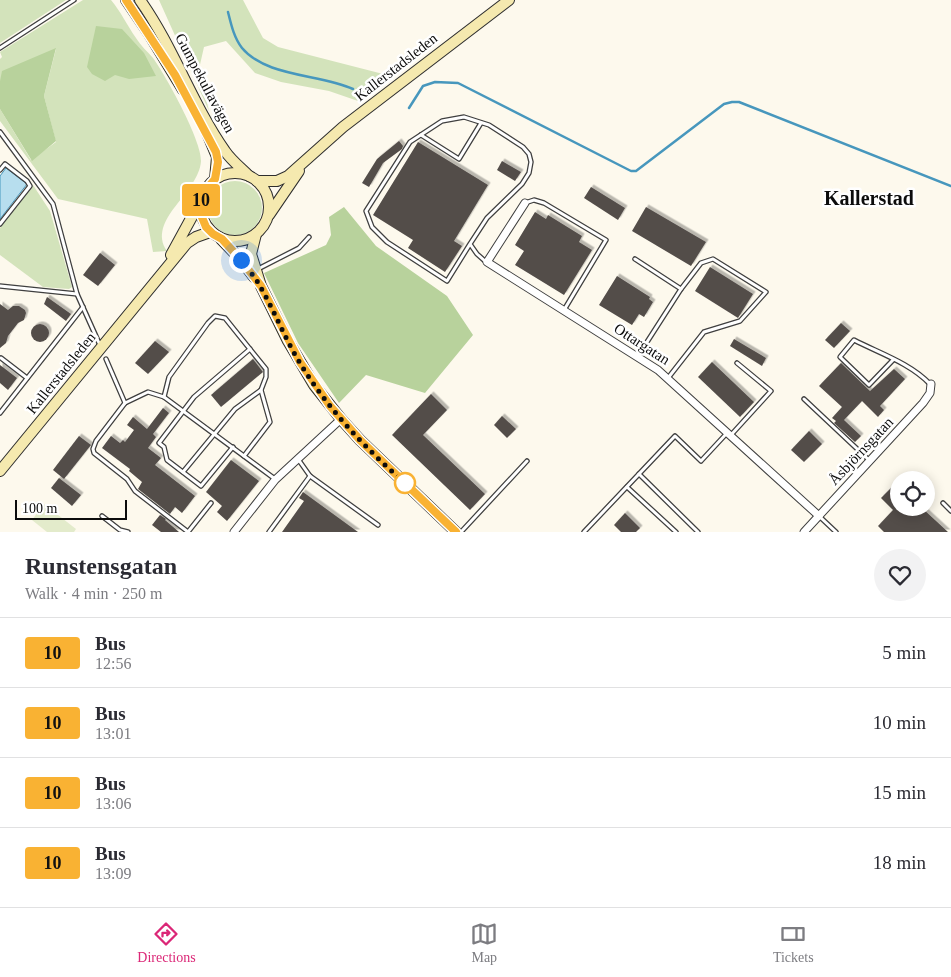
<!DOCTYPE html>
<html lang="en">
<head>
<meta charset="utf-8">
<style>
	:root { --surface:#fff; --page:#f2f2f3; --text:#2b2b33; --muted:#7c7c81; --line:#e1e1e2; --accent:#db2777 }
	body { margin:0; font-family:Georgia,serif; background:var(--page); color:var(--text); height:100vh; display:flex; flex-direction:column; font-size:19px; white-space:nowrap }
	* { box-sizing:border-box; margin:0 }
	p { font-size:16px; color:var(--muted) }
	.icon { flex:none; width:28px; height:28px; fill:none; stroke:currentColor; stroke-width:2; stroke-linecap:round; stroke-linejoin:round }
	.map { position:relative; height:532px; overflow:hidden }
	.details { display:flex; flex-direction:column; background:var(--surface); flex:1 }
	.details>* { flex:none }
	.badge { padding:0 10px; border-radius:4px; font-size:18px; line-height:32px }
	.fabs { position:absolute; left:890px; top:471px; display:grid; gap:10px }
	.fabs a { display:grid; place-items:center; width:45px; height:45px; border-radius:50%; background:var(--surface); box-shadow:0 2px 12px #0003; font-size:25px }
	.scale { position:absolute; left:15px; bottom:12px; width:112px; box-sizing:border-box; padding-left:5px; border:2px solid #0c0c0c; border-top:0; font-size:14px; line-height:18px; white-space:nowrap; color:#0c0c0c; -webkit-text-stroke:4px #fff; paint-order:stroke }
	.you { position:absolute; width:25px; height:25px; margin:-12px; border:4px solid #fff; border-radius:50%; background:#1a73e8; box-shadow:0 0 0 8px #1a73e833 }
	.map>.badge { position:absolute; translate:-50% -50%; box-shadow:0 0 0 2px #fff }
	.round { display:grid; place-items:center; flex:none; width:52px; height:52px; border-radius:26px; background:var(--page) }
	.summary { display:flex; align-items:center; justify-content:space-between; height:85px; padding:0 25px }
	h1 { font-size:24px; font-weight:700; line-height:38px }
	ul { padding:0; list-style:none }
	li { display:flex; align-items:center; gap:15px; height:70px; padding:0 25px; border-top:1px solid var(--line) }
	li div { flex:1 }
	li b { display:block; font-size:19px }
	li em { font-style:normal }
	li .badge { min-width:55px; font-weight:700; text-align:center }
	.dock { display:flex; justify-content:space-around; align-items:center; height:70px; border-top:1px solid var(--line); background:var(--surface); font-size:14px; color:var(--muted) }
	.dock a { display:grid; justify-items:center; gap:2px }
	.dock .selected { color:var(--accent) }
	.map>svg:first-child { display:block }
	.green { fill:#d3e3bb }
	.forest { fill:#b8d29c }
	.pitch { fill:#e3ebcb }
	.water { fill:#b7deee; stroke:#4797bd }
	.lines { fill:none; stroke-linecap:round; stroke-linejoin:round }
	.stream { stroke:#4797bd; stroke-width:2.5 }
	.building { fill:#534d4a; filter:url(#shadow) }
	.lane-casing { stroke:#3f3f3f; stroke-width:5.5 }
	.street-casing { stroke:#3f3f3f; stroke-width:9 }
	.secondary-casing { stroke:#2e2e2e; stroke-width:12 }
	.lane { stroke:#fff; stroke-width:3 }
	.street { stroke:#fff; stroke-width:7 }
	.secondary { stroke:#f5e9af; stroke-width:10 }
	.line-casing { stroke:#fff; stroke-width:11 }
	.line { stroke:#f9b233; stroke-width:8 }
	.walk { stroke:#0c0c0c; stroke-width:5; stroke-dasharray:0 9 }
	.stop-dot { fill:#fff; stroke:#f9b233; stroke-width:2.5 }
	.labels { text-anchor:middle; stroke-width:5; stroke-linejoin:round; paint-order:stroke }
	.street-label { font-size:15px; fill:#0c0c0c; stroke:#fff }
	.district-label { font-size:20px; font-weight:bold; fill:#0c0c0c; stroke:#fff }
</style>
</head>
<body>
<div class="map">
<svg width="951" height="532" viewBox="0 0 951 532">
	<defs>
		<filter id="shadow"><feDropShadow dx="2.5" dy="-2.5" stdDeviation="0" flood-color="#0004"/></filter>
	</defs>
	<rect width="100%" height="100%" fill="#fdf9ed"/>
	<g class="green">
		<path d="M0 0H66L0 43Z"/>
		<path d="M83 0H111C121 12 127 25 136 38 141 46 147 51 153 58 166 76 202 141 201 161 199 193 146 220 167 251L153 252 147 219 58 199 0 121V109L31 160 56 142 44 96 56 49 0 81V59L2 57 0 52Z"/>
		<path d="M159 0H243L263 38 278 47 387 75 358 101 329 91 281 82 255 73 226 41 204 47 199 69 209 111Z"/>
		<circle cx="235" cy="208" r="27"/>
		<path d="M33 185 50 211 72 287 69 289 43 287 0 255V228Z"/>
	</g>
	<g class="forest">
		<path d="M96 26 122 29 144 53 156 76 129 79 115 75 105 81 92 74 87 67Z"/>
		<path d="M56 48 44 96 56 141 32 161 0 109V81L2 71Z"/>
		<path d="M344 207 376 246 447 296 473 335 425 393 366 375 339 403 298 343 264 273 326 245 331 235 329 217Z"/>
	</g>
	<path class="pitch" d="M44 504 76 529 74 532H47L32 520Z"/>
	<path class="water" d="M6 168 27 184 0 219V176Z"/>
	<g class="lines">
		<g class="stream">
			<path d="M228 12C231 24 234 38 242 48 266 77 320 74 353 89"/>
			<path d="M409 108 423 86 435 82 458 83 631 171H636L724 104 732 102H739L951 186"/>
		</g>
	</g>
	<g class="building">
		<path d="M399 141 403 146 402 149 383 163 369 187 362 183 377 159Z"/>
		<path d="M418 142 488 185 454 241 462 246 445 272 408 248 413 240 373 215Z"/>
		<path d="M502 161 521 172 515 181 497 170Z"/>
		<path d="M591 187 625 208 618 220 584 198Z"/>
		<path d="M646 207 706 242 691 266 632 231Z"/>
		<path d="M535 212 546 219 548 215 582 236 579 242 592 250 564 295 515 265 524 251 515 245Z"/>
		<path d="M100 253 115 265 98 286 83 275Z"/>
		<path d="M710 267 753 294 738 318 695 291Z"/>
		<path d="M617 276 650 297 649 299 653 302 644 317 639 314 632 325 599 305Z"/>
		<path d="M47 297 71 314 66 321 44 304Z"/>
		<path d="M0 304 8 310 13 306H19L25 310 26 313 24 320 18 323 8 336 6 343 0 348Z"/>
		<path d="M841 323 850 331 834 348 825 340Z"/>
		<circle cx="40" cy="333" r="9"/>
		<path d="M734 339 766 358 762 366 730 346Z"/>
		<path d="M155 341 169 352 148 374 135 363Z"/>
		<path d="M253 359 263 372 221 407 211 395Z"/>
		<path d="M712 362 754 402 740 417 698 377Z"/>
		<path d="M841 363 870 391 894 369 905 379 880 406 884 410 878 417 862 401 844 420 861 436 855 442 834 423 836 421 832 418 842 407 819 386Z"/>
		<path d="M0 365 17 378 8 390 0 383Z"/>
		<path d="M431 394 447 410 423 435 485 494 470 510 392 435Z"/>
		<path d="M163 408 169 413 153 434 156 437 148 448 161 458 155 465 195 496 182 513 175 507 170 514 138 489 142 482 129 471 130 469 102 448 111 436 120 443 123 440 125 442 134 430 127 425 133 417 147 429Z"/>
		<path d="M502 416 516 429 507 438 494 425Z"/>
		<path d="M809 431 822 444 804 462 791 450Z"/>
		<path d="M79 436 91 445 64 479 53 470Z"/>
		<path d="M231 460 259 481 227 521 217 512 222 506 206 492Z"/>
		<path d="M59 478 81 495 72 506 51 488Z"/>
		<path d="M899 480V508H922L948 532H884L878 526 893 510 881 498Z"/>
		<path d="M303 492 358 532H282L304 501 299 498Z"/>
		<path d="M625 513 640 528 636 532H621L614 525Z"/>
		<path d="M160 515 166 519 165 520 179 532H161L152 525Z"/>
	</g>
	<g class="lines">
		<g class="lane-casing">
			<g id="lane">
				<path d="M0 48 74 0"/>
				<path d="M0 132 53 204 77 294 99 343"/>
				<path d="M421 135 459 159 481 123"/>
				<path d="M0 170 5 164 27 181 30 186 0 224"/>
				<path d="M525 203 534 200 544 203 606 240 564 310"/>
				<path d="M470 244 447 281 387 242 372 227 366 211 410 142 442 121 464 117 489 125 523 147 529 154 531 162 529 173 522 184 487 218 470 244 477 254 486 262"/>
				<path d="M635 259 681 289"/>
				<path d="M258 269 299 248 309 237"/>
				<path d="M0 286 77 294"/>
				<path d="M638 356 681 289 701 263 713 259 766 292 740 321 704 332 668 378"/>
				<path d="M1 358 27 378"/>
				<path d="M106 359 125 403"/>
				<path d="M893 360 869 385 840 357 854 340C879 353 910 363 930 384"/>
				<path d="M164 397 169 377 208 323 215 316 225 318 266 369V377L261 390 270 422 244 456"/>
				<path d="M804 399 870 461"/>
				<path d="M0 413 83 307"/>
				<path d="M731 435 771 391 737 363"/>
				<path d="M233 447 201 486 167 460 164 447 159 443 194 397 250 349"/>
				<path d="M298 459 310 476 378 525"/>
				<path d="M183 472 235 409 261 390"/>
				<path d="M639 474 698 532"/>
				<path d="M627 487 676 532"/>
				<path d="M943 503 951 511"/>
				<path d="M102 516 120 530 128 532"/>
				<path d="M820 517 836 532"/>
				<path d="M188 532 135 491 127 479 94 453 93 449 96 441 125 403 148 392 164 397 275 479"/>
				<path d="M188 532 211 503"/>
				<path d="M269 532 310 476"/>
				<path d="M461 532 527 461"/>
				<path d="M584 532 675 436 701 461 727 433"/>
			</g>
		</g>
		<g class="street-casing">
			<g id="street">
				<path d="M525 203 487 262 658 370 819 516"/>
				<path d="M234 532 275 480 341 419"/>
				<path d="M804 532 923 403 930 393 931 384"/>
			</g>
		</g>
		<g class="secondary-casing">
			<g id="secondary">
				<path d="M126 0 149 34 183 90"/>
				<path d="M140 0C174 48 192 104 225 151 231 160 241 168 249 176"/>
				<path d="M207 133 217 157 215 179"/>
				<circle cx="235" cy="207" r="34"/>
				<path d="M257 181H277L288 176 343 127 509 0"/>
				<path d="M269 215 299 171"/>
				<path d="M256 234 251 254 261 286 288 341 314 385 341 419 360 440 456 532"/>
				<path d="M221 239 241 260 254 277"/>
				<path d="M171 255 200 202"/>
				<path d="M0 471 187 243 196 237 210 232"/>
			</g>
		</g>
		<use href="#lane" class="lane"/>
		<use href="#street" class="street"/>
		<use href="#secondary" class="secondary"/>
	</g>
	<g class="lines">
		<g class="line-casing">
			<path id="line" d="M126 0 175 75 216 152 218 162 215 179 204 192 201 203V215L206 227 213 234 222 239 241 260 261 286 300 362 330 406 360 440 456 532"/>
		</g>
		<use href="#line" class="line"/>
		<path class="walk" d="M241 260C248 269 256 278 261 288 275 312 285 339 300 363 327 408 366 449 405 483"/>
	</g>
	<circle class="stop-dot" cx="405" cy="483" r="10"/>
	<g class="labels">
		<g class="street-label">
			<text transform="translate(396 67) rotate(-38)" y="5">Kallerstadsleden</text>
			<text transform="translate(205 83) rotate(62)" y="5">Gumpekullavägen</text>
			<text transform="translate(642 344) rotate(33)" y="5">Ottargatan</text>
			<text transform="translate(61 373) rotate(-51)" y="5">Kallerstadsleden</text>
			<text transform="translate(861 451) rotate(-47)" y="5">Åsbjörnsgatan</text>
		</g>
		<g class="district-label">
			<text x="869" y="205">Kallerstad</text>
		</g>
	</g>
</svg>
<div class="fabs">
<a><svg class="icon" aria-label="locate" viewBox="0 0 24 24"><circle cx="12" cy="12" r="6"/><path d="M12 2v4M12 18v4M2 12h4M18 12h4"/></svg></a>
</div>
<div class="scale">100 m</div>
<div class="you" style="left:241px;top:260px"></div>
<b class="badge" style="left:201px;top:200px;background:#f9b233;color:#111">10</b>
</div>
<section class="details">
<div class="summary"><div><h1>Runstensgatan</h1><p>Walk · 4 min · 250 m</p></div><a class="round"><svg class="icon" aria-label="heart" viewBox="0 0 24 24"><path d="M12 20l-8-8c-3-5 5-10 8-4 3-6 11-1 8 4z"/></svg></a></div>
<ul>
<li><span class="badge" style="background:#f9b233;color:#111">10</span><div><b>Bus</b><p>12:56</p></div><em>5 min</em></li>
<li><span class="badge" style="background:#f9b233;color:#111">10</span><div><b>Bus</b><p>13:01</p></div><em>10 min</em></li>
<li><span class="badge" style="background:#f9b233;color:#111">10</span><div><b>Bus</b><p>13:06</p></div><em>15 min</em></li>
<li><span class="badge" style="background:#f9b233;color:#111">10</span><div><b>Bus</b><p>13:09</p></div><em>18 min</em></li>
</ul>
</section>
<nav class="dock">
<a class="selected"><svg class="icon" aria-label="directions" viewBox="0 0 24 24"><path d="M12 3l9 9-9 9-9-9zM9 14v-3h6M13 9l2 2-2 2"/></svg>Directions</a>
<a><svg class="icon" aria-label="map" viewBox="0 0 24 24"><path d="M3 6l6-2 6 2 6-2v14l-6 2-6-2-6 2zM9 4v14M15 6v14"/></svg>Map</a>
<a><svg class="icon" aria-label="tickets" viewBox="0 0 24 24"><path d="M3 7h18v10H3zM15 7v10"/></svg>Tickets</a>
</nav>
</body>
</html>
